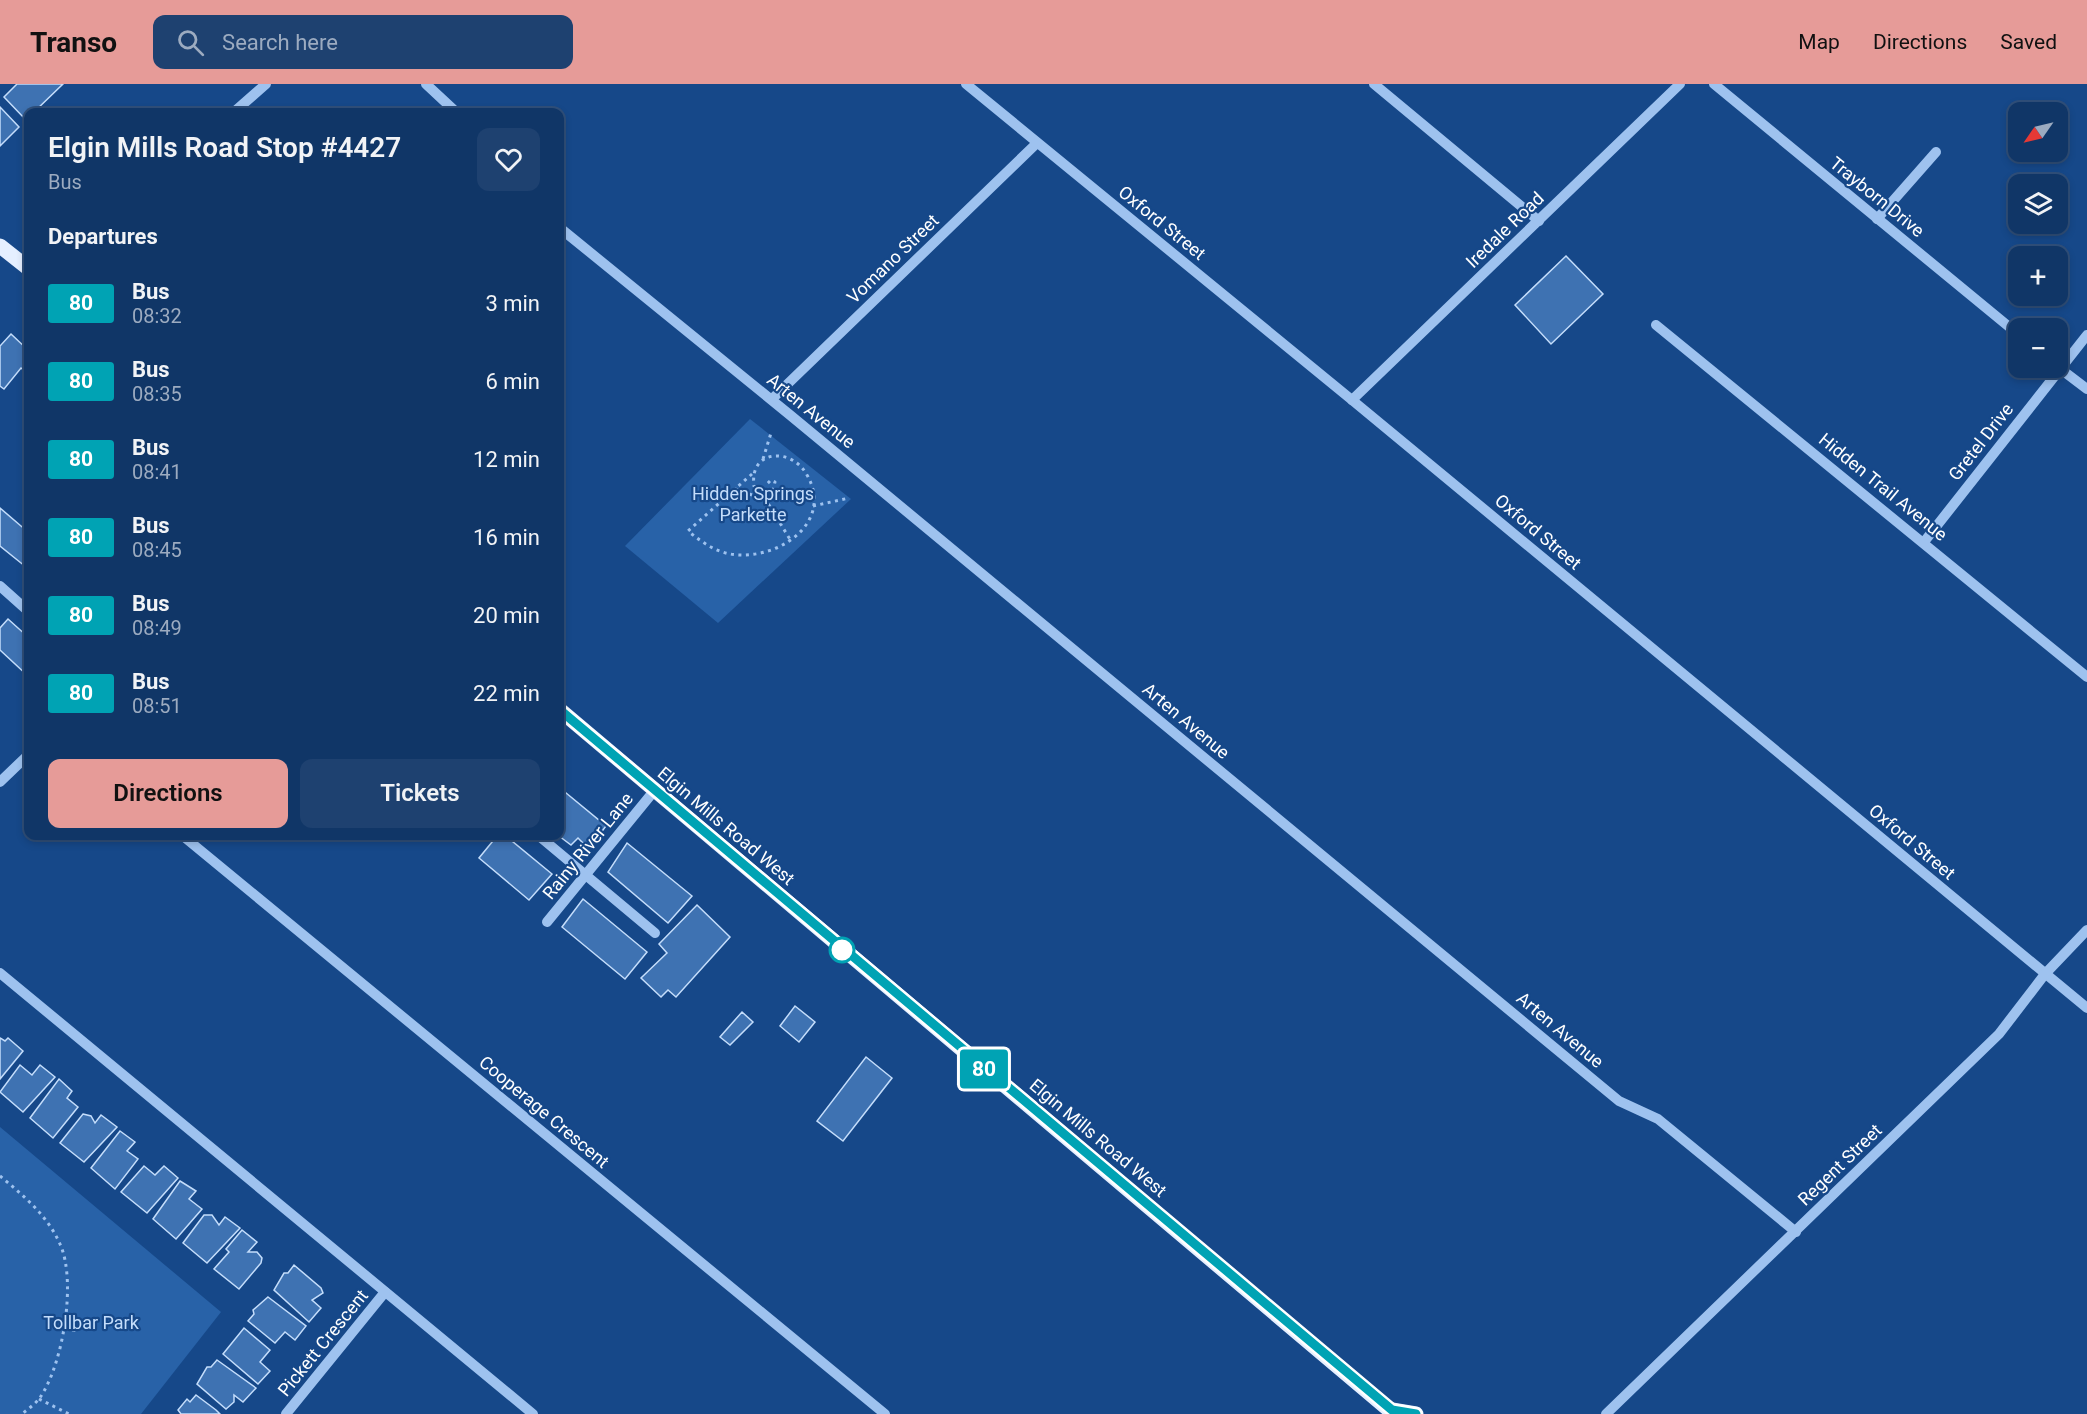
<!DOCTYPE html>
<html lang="en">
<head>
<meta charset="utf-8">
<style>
	:root { --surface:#103667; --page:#1e4170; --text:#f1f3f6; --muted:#9cabc0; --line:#30507b; --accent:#e69b98 }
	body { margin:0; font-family:Roboto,sans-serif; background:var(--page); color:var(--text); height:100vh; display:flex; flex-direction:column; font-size:22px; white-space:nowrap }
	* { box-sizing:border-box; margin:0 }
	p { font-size:20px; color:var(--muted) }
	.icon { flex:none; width:33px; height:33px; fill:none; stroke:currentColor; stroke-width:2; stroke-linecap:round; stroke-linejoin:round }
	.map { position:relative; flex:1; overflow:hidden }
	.panel { position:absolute; left:24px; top:24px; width:540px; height:732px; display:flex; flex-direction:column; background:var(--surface); border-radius:12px; box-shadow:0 3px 9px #0003,0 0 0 2px var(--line) }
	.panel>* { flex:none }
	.badge { padding:0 12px; border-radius:4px; font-size:21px; line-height:39px }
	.needle { width:39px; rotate:236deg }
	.controls { position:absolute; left:2008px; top:18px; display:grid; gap:12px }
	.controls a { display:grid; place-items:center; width:60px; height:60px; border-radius:12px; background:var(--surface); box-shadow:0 3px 9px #0003,0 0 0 2px var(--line); font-size:30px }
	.map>.badge { position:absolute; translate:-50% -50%; box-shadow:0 0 0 3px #fff }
	h2 { padding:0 24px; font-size:22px; line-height:54px }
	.round { display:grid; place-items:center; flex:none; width:63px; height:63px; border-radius:12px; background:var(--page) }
	.headline { display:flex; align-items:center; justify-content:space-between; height:102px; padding:0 24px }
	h1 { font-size:28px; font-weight:600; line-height:45px }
	.action { display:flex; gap:12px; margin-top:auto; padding:12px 24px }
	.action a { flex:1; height:69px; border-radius:12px; background:var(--accent); color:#111; font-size:24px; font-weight:600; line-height:69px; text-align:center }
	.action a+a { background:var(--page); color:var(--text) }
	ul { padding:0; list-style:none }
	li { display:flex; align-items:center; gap:18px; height:78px; padding:0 24px }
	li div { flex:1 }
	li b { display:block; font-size:22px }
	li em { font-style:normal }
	li .badge { min-width:66px; font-weight:700; text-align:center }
	header { display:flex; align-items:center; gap:36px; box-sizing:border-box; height:84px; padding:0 30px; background:var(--accent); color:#111 }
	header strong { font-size:28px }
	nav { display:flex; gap:33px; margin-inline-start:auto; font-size:21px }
	.search { width:420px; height:54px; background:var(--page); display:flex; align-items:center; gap:15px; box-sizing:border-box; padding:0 21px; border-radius:12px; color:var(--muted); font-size:22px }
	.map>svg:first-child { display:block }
	.green { fill:#2862a8 }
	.building { fill:#3e72b2; stroke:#c4ddfb; stroke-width:1.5 }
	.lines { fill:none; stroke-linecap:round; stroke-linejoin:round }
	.path { stroke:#9ec2ef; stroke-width:3; stroke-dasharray:3 4.5; stroke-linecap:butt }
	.minor { stroke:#9ec2ef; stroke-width:10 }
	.major { stroke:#e5efff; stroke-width:15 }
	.line-casing { stroke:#fff; stroke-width:14 }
	.line { stroke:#00a3b4; stroke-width:9 }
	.stop-dot { fill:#fff; stroke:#00a3b4; stroke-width:3 }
	.labels { text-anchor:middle; stroke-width:4.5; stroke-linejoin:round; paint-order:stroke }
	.street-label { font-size:18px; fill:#fff; stroke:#164889 }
	.park-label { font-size:18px; fill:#c4ddfb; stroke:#164889 }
</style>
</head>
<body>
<header>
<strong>Transo</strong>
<div class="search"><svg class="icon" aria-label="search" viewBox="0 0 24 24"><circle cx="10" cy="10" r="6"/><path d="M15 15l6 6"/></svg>Search here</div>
<nav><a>Map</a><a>Directions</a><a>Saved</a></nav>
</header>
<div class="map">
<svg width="2087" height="1330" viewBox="0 0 2087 1330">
	<rect width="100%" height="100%" fill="#164889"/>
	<g class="green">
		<path d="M750 335 851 415 718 539 625 462Z"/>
		<path d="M0 1043 221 1228 141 1330H0Z"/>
	</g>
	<g class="building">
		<path d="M17 0H63L34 28H28L26 36 4 13Z"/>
		<path d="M0 23 19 43 0 62Z"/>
		<path d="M1566 172 1603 210 1551 260 1515 221Z"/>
		<path d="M11 250 28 266V285L26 288 21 284 4 305 0 302V262Z"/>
		<path d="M0 424 28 448V480L26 483 0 462Z"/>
		<path d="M8 535 28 553V592L0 566V544Z"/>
		<path d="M560 704 606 742 589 765 578 754 571 761 559 752Z"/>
		<path d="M497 752H506L552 790 529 816 479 774Z"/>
		<path d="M627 759 692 812 668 839 608 788Z"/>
		<path d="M583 815 647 868 625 895 562 843Z"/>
		<path d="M697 821 730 853 676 913 668 906 661 913 641 894 667 869 659 860Z"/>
		<path d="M795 922 815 938 799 958 780 942Z"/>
		<path d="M742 928 753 938 730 961 720 953Z"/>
		<path d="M0 954 5 957 8 954 23 967 0 995Z"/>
		<path d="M866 973 892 994 843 1057 817 1037Z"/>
		<path d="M20 981 32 991 40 981 55 993 23 1028 0 1008Z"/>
		<path d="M59 995 72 1007 67 1014 78 1023 53 1054 30 1034Z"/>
		<path d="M83 1030 91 1032 95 1039 101 1031 117 1043 84 1078 60 1059Z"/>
		<path d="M120 1047 135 1058 127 1067 138 1075 115 1105 91 1084Z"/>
		<path d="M144 1082 155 1091 164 1082 178 1094 147 1129 121 1108Z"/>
		<path d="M180 1097 196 1107 189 1115 202 1125 176 1155 153 1135Z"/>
		<path d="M204 1131H212L219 1141 225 1133 240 1144 207 1179 183 1159Z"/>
		<path d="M242 1146 257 1158 248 1168H257L262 1174 261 1179 239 1205 214 1185 229 1168 226 1165Z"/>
		<path d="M294 1181 321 1204 323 1209 312 1216 321 1224 309 1238 274 1206 284 1189H288Z"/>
		<path d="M268 1213 306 1242 295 1256 285 1248 275 1259 248 1237 254 1230 253 1226Z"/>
		<path d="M244 1244 270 1266 260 1278 270 1287 258 1300 223 1270Z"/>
		<path d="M217 1276 256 1304 243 1318 234 1311V1318L226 1325 197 1300 207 1283H211Z"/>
		<path d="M196 1311 216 1326 220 1330H181L178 1326 187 1315 190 1318Z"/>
	</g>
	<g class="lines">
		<g class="path">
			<path d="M763 375 771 349"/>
			<path d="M752 390 688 447C704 460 720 471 741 471 784 472 833 436 807 391 792 363 749 365 754 402L767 410 773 406 775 398 771 396 767 400"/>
			<path d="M735 405 766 416 791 457"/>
			<path d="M813 422 849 414"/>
			<path d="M0 1092C24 1112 47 1131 60 1160 77 1197 63 1282 39 1315 35 1320 28 1325 22 1330"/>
			<path d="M65 1245 78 1247"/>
			<path d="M39 1315 69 1330"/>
		</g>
		<g class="minor">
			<path d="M426 0 456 28"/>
			<path d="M966 0 1352 316 2087 924"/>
			<path d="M1374 0 1539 137"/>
			<path d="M1714 0 2019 251"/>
			<path d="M234 28 266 0"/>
			<path d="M1877 135 1936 68"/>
			<path d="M560 144 790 331 1619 1017 1658 1035 1796 1148"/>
			<path d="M1656 241 2087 593"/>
			<path d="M2058 283 2087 305"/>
			<path d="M772 315 1037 59"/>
			<path d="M1352 316 1680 0"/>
			<path d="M1924 458 2087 251"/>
			<path d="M0 502 28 527"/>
			<path d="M0 698 28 671"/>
			<path d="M183 752 885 1330"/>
			<path d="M539 752 655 849"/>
			<path d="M547 838 654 707"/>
			<path d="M0 889 533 1330"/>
			<path d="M286 1330 385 1208"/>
			<path d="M1606 1330 1999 950 2045 890 2087 846"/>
		</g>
		<g class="major">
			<path d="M0 162 28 184"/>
			<path d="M560 626 1394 1330"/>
			<path d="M1392 1326 1416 1330"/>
		</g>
	</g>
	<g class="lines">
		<g class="line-casing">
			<path id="line" d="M560 626 1392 1326 1416 1330"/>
		</g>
		<use href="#line" class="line"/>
	</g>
	<circle class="stop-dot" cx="842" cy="866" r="12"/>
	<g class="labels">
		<g class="street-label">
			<text transform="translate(1877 113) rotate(39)" y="6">Trayborn Drive</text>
			<text transform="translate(1162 139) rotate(39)" y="6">Oxford Street</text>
			<text transform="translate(1505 146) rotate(-44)" y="6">Iredale Road</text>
			<text transform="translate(893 175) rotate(-44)" y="6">Vomano Street</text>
			<text transform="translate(811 327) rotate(39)" y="6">Arten Avenue</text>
			<text transform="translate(1981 358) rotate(-52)" y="6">Gretel Drive</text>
			<text transform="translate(1883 403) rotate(39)" y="6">Hidden Trail Avenue</text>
			<text transform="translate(1538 448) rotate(40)" y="6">Oxford Street</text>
			<text transform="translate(1186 637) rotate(40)" y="6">Arten Avenue</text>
			<text transform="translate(726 742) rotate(40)" y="6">Elgin Mills Road West</text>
			<text transform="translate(1912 758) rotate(40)" y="6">Oxford Street</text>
			<text transform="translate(588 762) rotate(-51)" y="6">Rainy River Lane</text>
			<text transform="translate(1560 946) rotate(40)" y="6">Arten Avenue</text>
			<text transform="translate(544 1028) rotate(40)" y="6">Cooperage Crescent</text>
			<text transform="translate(1098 1054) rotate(40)" y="6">Elgin Mills Road West</text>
			<text transform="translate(1840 1081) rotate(-44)" y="6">Regent Street</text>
			<text transform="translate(323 1259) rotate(-51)" y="6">Pickett Crescent</text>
		</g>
		<g class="park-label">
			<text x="753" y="416">Hidden Springs<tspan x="753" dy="21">Parkette</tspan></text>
			<text x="91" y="1245">Tollbar Park</text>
		</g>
	</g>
</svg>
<div class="controls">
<a><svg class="needle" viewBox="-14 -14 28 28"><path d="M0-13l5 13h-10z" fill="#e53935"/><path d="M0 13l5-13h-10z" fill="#9cabc0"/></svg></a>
<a><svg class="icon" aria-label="layers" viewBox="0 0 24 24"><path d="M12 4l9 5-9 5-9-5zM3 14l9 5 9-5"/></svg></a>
<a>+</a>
<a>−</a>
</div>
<b class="badge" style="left:984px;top:985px;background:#00a3b4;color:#fff">80</b>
<section class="panel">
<div class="headline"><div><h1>Elgin Mills Road Stop #4427</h1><p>Bus</p></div><a class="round"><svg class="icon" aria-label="heart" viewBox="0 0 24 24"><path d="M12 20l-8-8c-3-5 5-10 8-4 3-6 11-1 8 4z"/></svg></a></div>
<h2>Departures</h2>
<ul>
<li><span class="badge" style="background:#00a3b4;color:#fff">80</span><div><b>Bus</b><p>08:32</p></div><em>3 min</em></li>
<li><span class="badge" style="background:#00a3b4;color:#fff">80</span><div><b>Bus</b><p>08:35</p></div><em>6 min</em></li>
<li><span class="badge" style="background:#00a3b4;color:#fff">80</span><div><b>Bus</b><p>08:41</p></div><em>12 min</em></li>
<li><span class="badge" style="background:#00a3b4;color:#fff">80</span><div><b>Bus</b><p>08:45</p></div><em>16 min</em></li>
<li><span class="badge" style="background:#00a3b4;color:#fff">80</span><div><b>Bus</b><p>08:49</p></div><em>20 min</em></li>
<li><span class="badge" style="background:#00a3b4;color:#fff">80</span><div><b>Bus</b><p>08:51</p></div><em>22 min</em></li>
</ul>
<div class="action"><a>Directions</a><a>Tickets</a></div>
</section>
</div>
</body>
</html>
